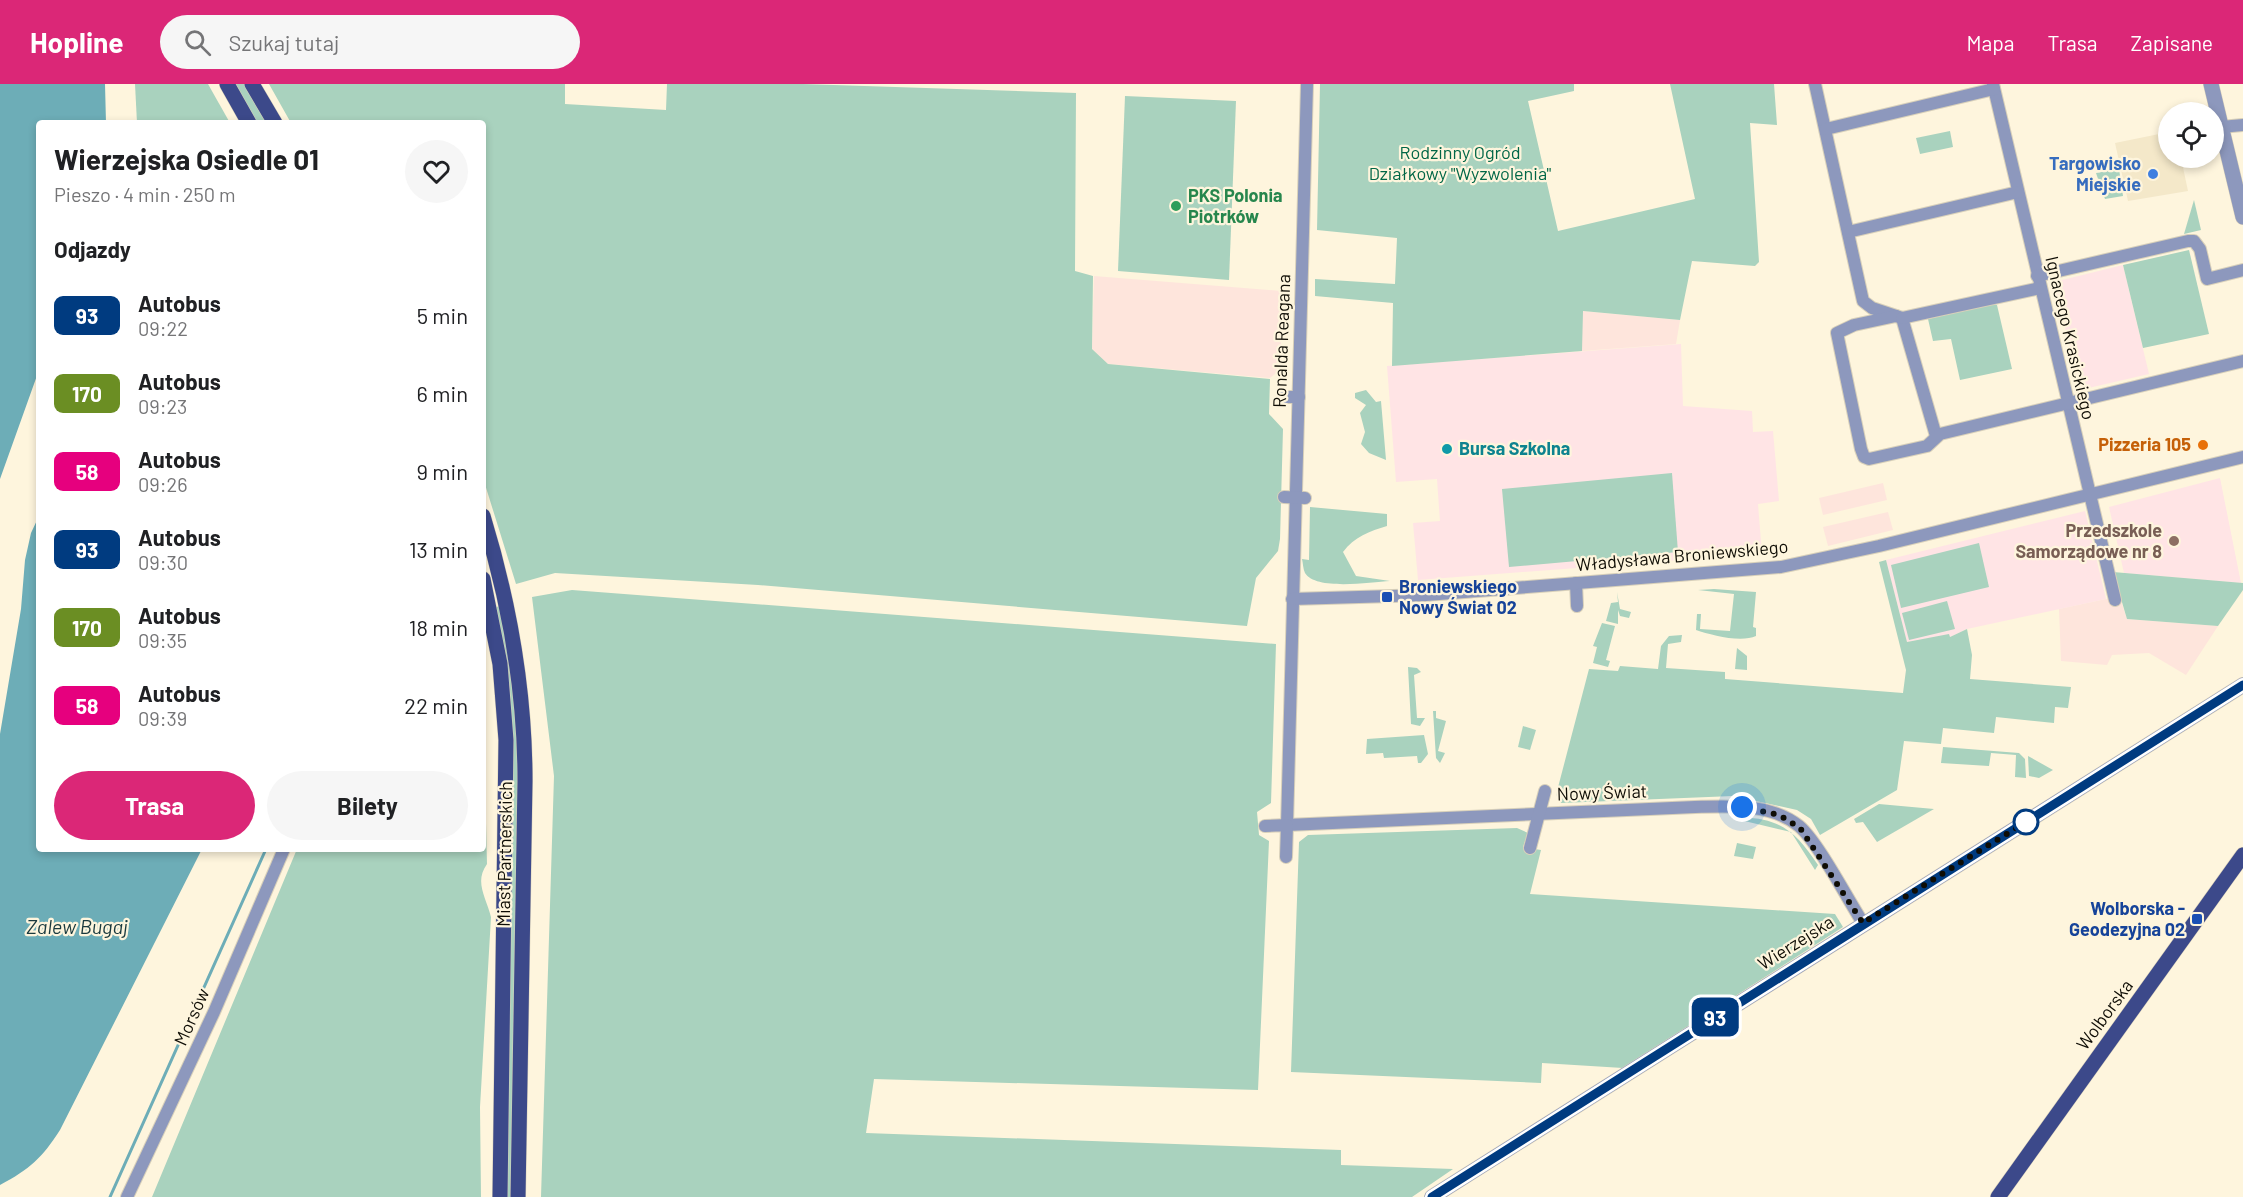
<!DOCTYPE html>
<html lang="pl">
<head>
<meta charset="utf-8">
<style>
	:root { --surface:#fff; --page:#f6f6f6; --text:#202124; --muted:#757577; --accent:#db2777 }
	body { margin:0; font-family:Barlow,sans-serif; background:var(--page); color:var(--text); height:100vh; display:flex; flex-direction:column; font-size:22px; white-space:nowrap }
	* { box-sizing:border-box; margin:0 }
	p { font-size:20px; color:var(--muted) }
	.icon { flex:none; width:33px; height:33px; fill:none; stroke:currentColor; stroke-width:2; stroke-linecap:round; stroke-linejoin:round }
	.map { position:relative; flex:1; overflow:hidden }
	.sheet { position:absolute; left:36px; top:36px; width:450px; height:732px; display:flex; flex-direction:column; background:var(--surface); border-radius:6px; box-shadow:0 3px 9px #0003 }
	.sheet>* { flex:none }
	.badge { padding:0 12px; border-radius:9px; font-size:21px; line-height:39px }
	.tools { position:absolute; left:2158px; top:18px; display:grid; gap:12px }
	.tools a { display:grid; place-items:center; width:66px; height:66px; border-radius:50%; background:var(--surface); box-shadow:0 3px 9px #0003; font-size:30px }
	.you { position:absolute; width:30px; height:30px; margin:-15px; border:4px solid #fff; border-radius:50%; background:#1a73e8; box-shadow:0 0 0 9px #1a73e833 }
	.map>.badge { position:absolute; translate:-50% -50%; box-shadow:0 0 0 3px #fff }
	h2 { padding:0 18px; font-size:22px; line-height:54px }
	.round { display:grid; place-items:center; flex:none; width:63px; height:63px; border-radius:32px; background:var(--page) }
	.overview { display:flex; align-items:center; justify-content:space-between; height:102px; padding:0 18px }
	h1 { font-size:28px; font-weight:700; line-height:45px }
	.action { display:flex; gap:12px; margin-top:auto; padding:12px 18px }
	.action a { flex:1; height:69px; border-radius:36px; background:var(--accent); color:#fff; font-size:24px; font-weight:700; line-height:69px; text-align:center }
	.action a+a { background:var(--page); color:var(--text) }
	ul { padding:0; list-style:none }
	li { display:flex; align-items:center; gap:18px; height:78px; padding:0 18px }
	li div { flex:1 }
	li b { display:block; font-size:22px }
	li em { font-style:normal }
	li .badge { min-width:66px; font-weight:700; text-align:center }
	header { display:flex; align-items:center; gap:36px; box-sizing:border-box; height:84px; padding:0 30px; background:var(--accent); color:#fff }
	header strong { font-size:28px }
	nav { display:flex; gap:33px; margin-inline-start:auto; font-size:21px }
	.search { width:420px; height:54px; background:var(--page); display:flex; align-items:center; gap:15px; box-sizing:border-box; padding:0 21px; border-radius:33px; color:var(--muted); font-size:22px }
	.map>svg:first-child { display:block }
	.built { fill:#f4e8c9 }
	.industrial { fill:#fee5dc }
	.education { fill:#ffe4e5 }
	.green { fill:#a9d2be }
	.water { fill:#6dadb7 }
	.lines { fill:none; stroke-linecap:round; stroke-linejoin:round }
	.stream { stroke:#6dadb7; stroke-width:3 }
	.minor-casing { stroke:#d8d0ba; stroke-width:14 }
	.tertiary-casing { stroke:#d8d0ba; stroke-width:16 }
	.primary-casing { stroke:#d8d0ba; stroke-width:16 }
	.minor { stroke:#8d98bd; stroke-width:12 }
	.tertiary { stroke:#8d98bd; stroke-width:15 }
	.primary { stroke:#3c498a; stroke-width:15 }
	.line-casing { stroke:#fff; stroke-width:14 }
	.line { stroke:#003b80; stroke-width:9 }
	.walk { stroke:#0f0d05; stroke-width:6; stroke-dasharray:0 10.8 }
	.shop-dot { fill:#3f7fe0; stroke:#fef5dd; stroke-width:2 }
	.leisure-dot { fill:#2e9e5b; stroke:#fef5dd; stroke-width:2 }
	.food-dot { fill:#e8710a; stroke:#fef5dd; stroke-width:2 }
	.culture-dot { fill:#0f9aa8; stroke:#fef5dd; stroke-width:2 }
	.education-dot { fill:#8d6e63; stroke:#fef5dd; stroke-width:2 }
	.transit-dot { fill:#1a4fb4; stroke:#fef5dd; stroke-width:2 }
	.stop-dot { fill:#fff; stroke:#003b80; stroke-width:3 }
	.labels { text-anchor:middle; stroke-width:4.5; stroke-linejoin:round; paint-order:stroke }
	.park-label { font-size:18px; fill:#006646; stroke:#fef5dd }
	.shop-label { font-size:18px; font-weight:bold; fill:#366cbe; stroke:#fef5dd; text-anchor:end }
	.leisure-label { font-size:18px; font-weight:bold; fill:#27864d; stroke:#fef5dd; text-anchor:start }
	.street-label { font-size:18px; fill:#0f0d05; stroke:#fef5dd }
	.food-label { font-size:18px; font-weight:bold; fill:#c56008; stroke:#fef5dd; text-anchor:end }
	.culture-label { font-size:18px; font-weight:bold; fill:#0d838f; stroke:#fef5dd; text-anchor:start }
	.education-label { font-size:18px; font-weight:bold; fill:#785e54; stroke:#fef5dd; text-anchor:end }
	.transit-label { font-size:18px; font-weight:bold; fill:#164399; stroke:#fef5dd; text-anchor:start }
	.water-label { font-size:20px; font-style:italic; fill:#19393e; stroke:#fef5dd }
</style>
</head>
<body>
<header>
<strong>Hopline</strong>
<div class="search"><svg class="icon" aria-label="search" viewBox="0 0 24 24"><circle cx="10" cy="10" r="6"/><path d="M15 15l6 6"/></svg>Szukaj tutaj</div>
<nav><a>Mapa</a><a>Trasa</a><a>Zapisane</a></nav>
</header>
<div class="map">
<svg width="2243" height="1113" viewBox="0 0 2243 1113">
	<rect width="100%" height="100%" fill="#fef5dd"/>
	<path class="built" d="M2169 48V74H2181L2188 107 2128 117 2115 59Z"/>
	<g class="industrial">
		<path d="M1094 192 1281 207V285L1270 294 1108 280 1092 265Z"/>
		<path d="M1582 227 1680 236 1676 260 1582 267Z"/>
		<path d="M1883 399 1887 416 1823 431 1819 414Z"/>
		<path d="M1888 428 1893 446 1828 462 1823 443Z"/>
		<path d="M2106 515 2121 517 2127 535 2218 542 2186 591 2149 569 2112 571 2107 581 2061 577 2059 525Z"/>
	</g>
	<g class="education">
		<path d="M2123 181 2149 290 2080 306 2054 198Z"/>
		<path d="M1681 260 1683 322 1752 327 1753 348 1773 347 1779 417 1758 420 1762 470 1418 496 1413 439 1440 437 1437 395 1396 398 1387 282Z"/>
		<path d="M2220 394 2241 499 2124 489 2109 423Z"/>
		<path d="M2085 427 2106 515 1967 545 1950 553 1948 551 1907 558 1886 476Z"/>
	</g>
	<g class="green">
		<path d="M135 0H208L230 39H137Z"/>
		<path d="M234 0H245L267 39H256Z"/>
		<path d="M269 0H565V20L666 26 667 0H803L1076 9 1075 187 1093 192 1092 265 1108 280 1270 295 1269 330 1283 345 1280 455 1278 467 1256 494 1247 542 758 501 555 489 516 500 483 394V39H291Z"/>
		<path d="M1320 0H1574V7L1528 17 1558 147 1695 115 1670 0H1774L1777 41 1750 39 1759 178 1755 182 1692 177 1680 236 1583 227 1582 267 1392 282 1393 219 1315 212V195L1395 200 1397 154 1317 146Z"/>
		<path d="M1125 12 1236 17 1229 196 1118 187Z"/>
		<path d="M1950 47 1953 63 1920 70 1916 54Z"/>
		<path d="M2119 85 2123 112 2105 115 2096 89Z"/>
		<path d="M2194 116 2201 146 2184 150Z"/>
		<path d="M2189 166 2209 250 2143 264 2123 181Z"/>
		<path d="M1992 220 1997 221 2012 285 1960 296 1951 255 1933 257 1928 235Z"/>
		<path d="M1366 306 1376 318 1381 317 1386 376 1369 369 1361 360 1365 348 1360 329 1366 321 1355 314V309Z"/>
		<path d="M1672 389 1678 468 1509 483 1502 405Z"/>
		<path d="M1310 423 1387 430V442C1370 447 1354 453 1343 468L1356 492 1390 497C1371 498 1316 507 1305 489 1303 485 1303 479 1302 475L1309 476Z"/>
		<path d="M1979 459 1989 503 1901 524 1891 481Z"/>
		<path d="M1886 476 1907 558 1949 550 1950 553 1967 545 1972 571 1970 595 2071 603 2068 624 2055 623 2054 639 1996 633 1994 649 1943 644 1941 660 1904 657 1897 706 1820 751 1811 735 1797 726 1733 712 1561 719 1556 711 1589 585 1618 587 1620 582 1658 585 1661 562 1669 552 1682 551 1681 558 1668 560 1666 584 1725 588V595L1903 609 1906 586 1879 478Z"/>
		<path d="M2113 488 2243 499V506L2218 542 2127 535Z"/>
		<path d="M1714 505 1756 508 1753 543 1756 544V552C1741 559 1711 551 1696 546L1697 530H1701L1700 545 1730 547 1734 510 1698 506Z"/>
		<path d="M572 506 1276 560 1271 719 1257 728 1259 751 1269 757 1258 1006 874 995 866 1049 1341 1066V1081L1453 1085 1412 1113H541L554 692 532 513Z"/>
		<path d="M1617 508 1620 525 1631 528 1629 534 1620 532 1618 526V540L1606 537 1611 519 1618 518Z"/>
		<path d="M1947 517 1955 545 1909 556 1902 529Z"/>
		<path d="M501 522 514 595 519 680 511 1113H506L513 689 510 605 496 523Z"/>
		<path d="M1602 539 1615 542 1606 576 1610 577 1608 583 1593 579 1597 563 1593 562Z"/>
		<path d="M1737 564 1747 572V586L1735 585Z"/>
		<path d="M1408 583 1417 584 1421 588 1414 591 1417 634H1425L1420 642 1411 640Z"/>
		<path d="M483 616 487 780C474 798 486 813 491 833L480 1023 481 1113H152L297 765H483Z"/>
		<path d="M1433 627H1436V634L1446 637 1438 667 1445 669 1440 679 1436 674Z"/>
		<path d="M1523 642 1536 646 1530 666 1518 663Z"/>
		<path d="M1424 651 1428 670 1421 679H1418L1417 672 1384 674 1383 669 1366 670 1367 655Z"/>
		<path d="M1943 663 2019 669 2025 675 2026 694 2015 693 2016 671 1991 669 1989 682 1941 679Z"/>
		<path d="M2028 672 2053 686 2039 694 2029 692Z"/>
		<path d="M1879 720 1934 725 1877 758 1863 738 1856 739 1854 735Z"/>
		<path d="M1732 734C1777 731 1795 746 1818 781L1815 786 1791 748Z"/>
		<path d="M1517 744 1528 749 1523 763 1541 766 1530 810 1835 830 1843 843 1623 984 1542 979 1541 999 1291 988 1299 758 1308 751Z"/>
		<path d="M1737 759 1756 763 1753 775 1734 772Z"/>
	</g>
	<g class="water">
		<path d="M0 0H105L106 39H39V286L0 395Z"/>
		<path d="M39 432V765H202L60 1046C42 1074 30 1085 0 1101V650L21 525 25 476 31 449Z"/>
	</g>
	<g class="lines">
		<path class="stream" d="M110 1113 266 765"/>
		<g class="minor-casing">
			<g id="minor">
				<path d="M1307 0 1287 741 1695 723C1728 722 1771 719 1799 742 1818 758 1848 816 1863 839"/>
				<path d="M1815 0 1863 217 1872 224 1902 234 1936 352"/>
				<path d="M1993 0 2115 516"/>
				<path d="M2221 43 2243 41"/>
				<path d="M1826 45 1994 5"/>
				<path d="M1848 148 2018 108"/>
				<path d="M2037 192 2188 157H2194L2200 165 2207 195 2243 186"/>
				<path d="M1896 232 1854 241 1837 249 1861 365 1864 373 1869 375 1927 362 1940 350 2243 277"/>
				<path d="M1902 234 2040 204"/>
				<path d="M1283 313H1299"/>
				<path d="M1284 413 1305 414"/>
				<path d="M1576 499 1577 522"/>
				<path d="M1292 515 1426 511 1781 483 1879 462 2243 373"/>
				<path d="M1265 742 1287 741 1286 773"/>
				<path d="M1530 764 1545 707"/>
				<path d="M127 1113 214 928 284 765"/>
			</g>
		</g>
		<g class="tertiary-casing">
			<g id="tertiary">
				<path d="M2211 0 2243 133"/>
				<path d="M1432 1113 2243 601"/>
			</g>
		</g>
		<g class="primary-casing">
			<g id="primary">
				<path d="M227 0 249 39"/>
				<path d="M252 0 275 39"/>
				<path d="M483 432C510 520 525 605 525 697L518 1113"/>
				<path d="M483 495 500 580 506 656 500 1113"/>
				<path d="M1998 1113 2243 771"/>
			</g>
		</g>
		<use href="#minor" class="minor"/>
		<use href="#tertiary" class="tertiary"/>
		<use href="#primary" class="primary"/>
	</g>
	<g class="lines">
		<g class="line-casing">
			<path id="line" d="M1432 1113 2243 601"/>
		</g>
		<use href="#line" class="line"/>
		<path class="walk" d="M1742 723 1779 731 1800 744 1863 839 2026 738"/>
	</g>
	<circle class="shop-dot" cx="2153" cy="90" r="6"/>
	<circle class="leisure-dot" cx="1176" cy="122" r="6"/>
	<circle class="food-dot" cx="2203" cy="361" r="6"/>
	<circle class="culture-dot" cx="1447" cy="365" r="6"/>
	<circle class="education-dot" cx="2174" cy="457" r="6"/>
	<g class="transit-dot">
		<rect x="1381" y="507" width="12" height="12" rx="3"/>
		<rect x="2191" y="829" width="12" height="12" rx="3"/>
	</g>
	<circle class="stop-dot" cx="2026" cy="738" r="12"/>
	<g class="labels">
		<g class="park-label">
			<text x="1460" y="75">Rodzinny Ogród<tspan x="1460" dy="21">Działkowy "Wyzwolenia"</tspan></text>
		</g>
		<g class="shop-label">
			<text x="2141" y="86">Targowisko<tspan x="2141" dy="21">Miejskie</tspan></text>
		</g>
		<g class="leisure-label">
			<text x="1188" y="118">PKS Polonia<tspan x="1188" dy="21">Piotrków</tspan></text>
		</g>
		<g class="street-label">
			<text transform="translate(2070 254) rotate(77)" y="6">Ignacego Krasickiego</text>
			<text transform="translate(1282 257) rotate(-88)" y="6">Ronalda Reagana</text>
			<text transform="translate(1682 472) rotate(-5)" y="6">Władysława Broniewskiego</text>
			<text transform="translate(1602 709) rotate(-2)" y="6">Nowy Świat</text>
			<text transform="translate(505 770) rotate(-89)" y="6">Miast Partnerskich</text>
			<text transform="translate(1796 859) rotate(-32)" y="6">Wierzejska</text>
			<text transform="translate(2105 931) rotate(-54)" y="6">Wolborska</text>
			<text transform="translate(192 933) rotate(-66)" y="6">Morsów</text>
		</g>
		<g class="food-label">
			<text x="2191" y="367">Pizzeria 105</text>
		</g>
		<g class="culture-label">
			<text x="1459" y="371">Bursa Szkolna</text>
		</g>
		<g class="education-label">
			<text x="2162" y="453">Przedszkole<tspan x="2162" dy="21">Samorządowe nr 8</tspan></text>
		</g>
		<g class="transit-label">
			<text x="1399" y="509">Broniewskiego<tspan x="1399" dy="21">Nowy Świat 02</tspan></text>
			<text x="2185" y="831" text-anchor="end">Wolborska -<tspan x="2185" dy="21">Geodezyjna 02</tspan></text>
		</g>
		<g class="water-label">
			<text x="77" y="850">Zalew Bugaj</text>
		</g>
	</g>
</svg>
<div class="tools">
<a><svg class="icon" aria-label="locate" viewBox="0 0 24 24"><circle cx="12" cy="12" r="6"/><path d="M12 2v4M12 18v4M2 12h4M18 12h4"/></svg></a>
</div>
<div class="you" style="left:1742px;top:723px"></div>
<b class="badge" style="left:1715px;top:933px;background:#003b80;color:#fff">93</b>
<section class="sheet">
<div class="overview"><div><h1>Wierzejska Osiedle 01</h1><p>Pieszo · 4 min · 250 m</p></div><a class="round"><svg class="icon" aria-label="heart" viewBox="0 0 24 24"><path d="M12 20l-8-8c-3-5 5-10 8-4 3-6 11-1 8 4z"/></svg></a></div>
<h2>Odjazdy</h2>
<ul>
<li><span class="badge" style="background:#003b80;color:#fff">93</span><div><b>Autobus</b><p>09:22</p></div><em>5 min</em></li>
<li><span class="badge" style="background:#6b8e23;color:#fff">170</span><div><b>Autobus</b><p>09:23</p></div><em>6 min</em></li>
<li><span class="badge" style="background:#e6007e;color:#fff">58</span><div><b>Autobus</b><p>09:26</p></div><em>9 min</em></li>
<li><span class="badge" style="background:#003b80;color:#fff">93</span><div><b>Autobus</b><p>09:30</p></div><em>13 min</em></li>
<li><span class="badge" style="background:#6b8e23;color:#fff">170</span><div><b>Autobus</b><p>09:35</p></div><em>18 min</em></li>
<li><span class="badge" style="background:#e6007e;color:#fff">58</span><div><b>Autobus</b><p>09:39</p></div><em>22 min</em></li>
</ul>
<div class="action"><a>Trasa</a><a>Bilety</a></div>
</section>
</div>
</body>
</html>
